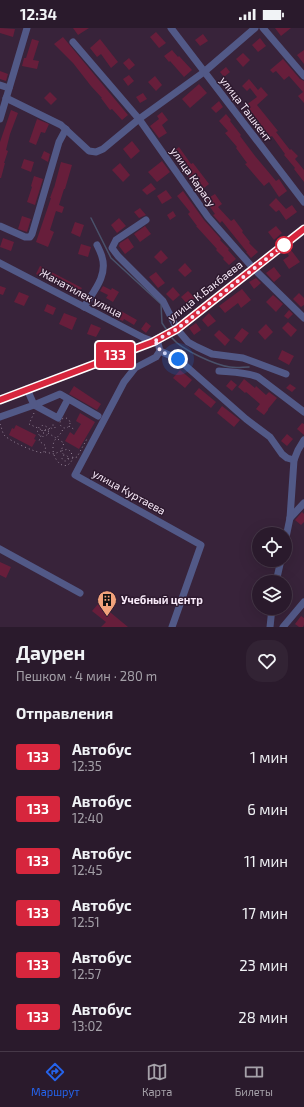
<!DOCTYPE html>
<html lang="ru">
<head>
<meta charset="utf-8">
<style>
	:root { --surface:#2a1a2c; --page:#322334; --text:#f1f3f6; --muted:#a5a1a9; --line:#463848; --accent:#2563eb }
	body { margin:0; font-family:"Exo 2",sans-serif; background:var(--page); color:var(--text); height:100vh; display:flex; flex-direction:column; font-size:15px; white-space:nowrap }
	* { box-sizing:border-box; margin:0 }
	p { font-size:13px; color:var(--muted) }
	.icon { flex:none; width:22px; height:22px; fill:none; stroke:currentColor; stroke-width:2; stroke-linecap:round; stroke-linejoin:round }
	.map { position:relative; height:599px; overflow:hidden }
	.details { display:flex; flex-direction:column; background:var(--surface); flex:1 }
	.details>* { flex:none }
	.badge { padding:0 8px; border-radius:3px; font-size:14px; line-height:26px }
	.buttons { position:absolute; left:252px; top:499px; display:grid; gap:8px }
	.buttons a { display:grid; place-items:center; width:40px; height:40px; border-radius:50%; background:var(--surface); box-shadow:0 4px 16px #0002,0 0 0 1px var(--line); font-size:20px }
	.you { position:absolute; width:20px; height:20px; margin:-10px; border:3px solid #fff; border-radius:50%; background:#1a73e8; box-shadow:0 0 0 6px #1a73e833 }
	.map>.badge { position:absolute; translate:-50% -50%; box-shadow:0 0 0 2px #fff }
	h2 { padding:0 16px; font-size:15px; line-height:36px }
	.round { display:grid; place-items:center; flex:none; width:42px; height:42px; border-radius:16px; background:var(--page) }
	.summary { display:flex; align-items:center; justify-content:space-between; height:68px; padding:0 16px }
	h1 { font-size:19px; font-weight:700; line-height:30px }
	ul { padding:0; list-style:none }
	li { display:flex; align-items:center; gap:12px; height:52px; padding:0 16px }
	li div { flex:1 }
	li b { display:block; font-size:15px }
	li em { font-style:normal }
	li .badge { min-width:44px; font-weight:700; text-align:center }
	.status { display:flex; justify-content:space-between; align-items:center; height:28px; padding:0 20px; background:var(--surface); direction:ltr }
	.status svg { height:11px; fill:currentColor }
	.menu { display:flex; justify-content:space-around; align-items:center; height:56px; border-top:1px solid var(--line); background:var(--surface); font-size:11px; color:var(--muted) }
	.menu a { display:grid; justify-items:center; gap:2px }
	.menu .on { color:var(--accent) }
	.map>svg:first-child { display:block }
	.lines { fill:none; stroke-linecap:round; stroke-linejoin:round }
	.stream { stroke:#4a526b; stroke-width:1.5 }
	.building { fill:#671e3b }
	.path { stroke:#938295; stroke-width:1; stroke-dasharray:1 3; stroke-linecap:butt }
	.minor { stroke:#525987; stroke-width:7 }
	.line-casing { stroke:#fff; stroke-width:9 }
	.line { stroke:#d7263d; stroke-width:6 }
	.walk { stroke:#f7e9f8; stroke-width:4; stroke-dasharray:0 7.2 }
	.stop-dot { fill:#fff; stroke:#d7263d; stroke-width:2 }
	.labels { text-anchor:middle; stroke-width:3; stroke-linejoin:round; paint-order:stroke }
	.street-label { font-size:11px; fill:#f7e9f8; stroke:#2e1a2f }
	.poi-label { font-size:11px; font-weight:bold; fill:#f7e9f8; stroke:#2e1a2f; text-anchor:start }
</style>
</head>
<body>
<div class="status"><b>12:34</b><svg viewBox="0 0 49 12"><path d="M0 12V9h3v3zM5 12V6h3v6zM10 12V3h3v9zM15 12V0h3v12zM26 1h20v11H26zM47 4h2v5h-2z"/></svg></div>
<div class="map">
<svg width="304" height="599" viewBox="0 0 304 599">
	<rect width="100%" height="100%" fill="#38233a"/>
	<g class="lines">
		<g class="stream">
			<path d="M91 190 111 230 161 276 162 295 166 301"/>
			<path d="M172 310C182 322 215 337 230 339 236 340 243 339 249 339"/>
		</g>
	</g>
	<g class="building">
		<path d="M0 0 15 1 13 9 0 5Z"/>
		<path d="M73 0H89L78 7Z"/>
		<path d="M275 0H291L281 8Z"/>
		<path d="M156 4 166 15 159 20 150 9Z"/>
		<path d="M203 6 208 13 200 18 195 12Z"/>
		<path d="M63 9 128 87 122 92 112 81 110 82 101 70H102L91 58 73 35 54 16Z"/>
		<path d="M260 10 266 18 258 24 252 17Z"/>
		<path d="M32 11 39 13 33 32 39 33 37 41 22 38 24 30H26Z"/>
		<path d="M100 11 118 34 111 40 101 26 97 29 90 20Z"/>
		<path d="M172 22 178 29 179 28 192 42 184 49 170 33 169 34 164 28Z"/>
		<path d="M304 22V36L297 27Z"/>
		<path d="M243 25 250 32 243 39 236 31Z"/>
		<path d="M129 30 135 37 129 42 123 35Z"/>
		<path d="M283 31 300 51 304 53V75L298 68 303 64 289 48 284 52 276 43 273 45 270 42Z"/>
		<path d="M226 39 230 44 224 49 220 44Z"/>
		<path d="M0 43 8 46 6 53 0 51Z"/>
		<path d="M129 47 134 53 128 58 123 51Z"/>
		<path d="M155 48 162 57 156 63 148 54Z"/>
		<path d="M249 51 258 62 261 59 268 67 257 77 278 103 276 104 290 122 291 121 298 128 295 131 304 142V154L294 141 295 140 284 127 285 126 272 108 270 109 246 77 257 69 250 60 247 63 242 58Z"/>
		<path d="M199 56 207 65 190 80 182 71Z"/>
		<path d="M50 64 57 71 51 77 44 70Z"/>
		<path d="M143 65 147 71 140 75 136 69Z"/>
		<path d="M219 73 223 79 216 85 211 80Z"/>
		<path d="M11 82 18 85 10 106 6 122 8 123 4 135H5L1 150H0V114Z"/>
		<path d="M162 84 168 92 162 97 167 105 159 110 150 98 159 91 157 88Z"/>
		<path d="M226 86 231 92 230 93 241 107 240 108 255 128 276 153 279 151 287 163 279 169 269 154 264 158 245 136 247 135 236 120 237 119 225 105 228 103 219 93Z"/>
		<path d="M37 91 49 96 45 105 41 104 36 117 29 114Z"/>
		<path d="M132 113 140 123 131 131 123 121Z"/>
		<path d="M179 119 191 136 193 135 209 156 199 164 172 125Z"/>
		<path d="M44 123 50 126 48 134 41 130Z"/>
		<path d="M24 131 34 134 31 144 21 140Z"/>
		<path d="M162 133 170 144 157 154 148 144Z"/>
		<path d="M61 134 72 137 65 161H64L59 177 64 179 62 185 56 183 50 202 54 204 48 219 36 214 51 170H50L54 159V160Z"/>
		<path d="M120 135 130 147 123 154 112 142Z"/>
		<path d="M34 148 43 151 35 177 27 174 32 159 31 158Z"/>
		<path d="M151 155 156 161 147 167 142 162Z"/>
		<path d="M166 162 172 170 162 176 157 168Z"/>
		<path d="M183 163 204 192 221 211 220 212 229 221 228 222 236 231 229 237 223 231 224 230 216 222 217 221 196 198H197L188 186 190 184 177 168Z"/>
		<path d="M215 166 222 176 218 179 231 193 234 191 243 203 242 204 250 214 249 215 258 224 251 230 246 224H247L222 193 220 195 213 187 215 186 205 172Z"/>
		<path d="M276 170 286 181 292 177 297 184 286 192 279 182 276 184 269 177Z"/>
		<path d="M140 180 146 187 139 190 134 184Z"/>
		<path d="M173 183 176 188 170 192 167 187Z"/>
		<path d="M22 188 31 191 27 204 18 201Z"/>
		<path d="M119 190 126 198 117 205 111 197Z"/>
		<path d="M75 194 84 197 80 209 71 205Z"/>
		<path d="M145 198 151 206 140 214 134 206Z"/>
		<path d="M276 198 282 205 274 212 268 204Z"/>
		<path d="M3 210 14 214 11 223 0 219Z"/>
		<path d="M128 210 134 219 125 226 119 218 120 215Z"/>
		<path d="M81 216 91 219 88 229 78 226Z"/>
		<path d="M161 222 168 230 161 236 154 229Z"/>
		<path d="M291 222 300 234 289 241 283 232 289 228 287 225Z"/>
		<path d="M185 235 192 243 185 249 178 242Z"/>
		<path d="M40 238 82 260 77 268 36 246Z"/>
		<path d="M274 239 281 248 274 254 266 245Z"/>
		<path d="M156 244 165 255 158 260 149 249Z"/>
		<path d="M256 250 261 255 254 261 249 254Z"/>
		<path d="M0 258 6 260 3 267 0 266Z"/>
		<path d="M103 258 111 262 112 260 119 264 113 274 106 270 108 267 100 263Z"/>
		<path d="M173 259 180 267 173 273 166 266Z"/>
		<path d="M242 261 251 272 241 280 238 275 225 285 219 278Z"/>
		<path d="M188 263 195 270 188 277 181 269Z"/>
		<path d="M19 264 29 268 24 278 14 274Z"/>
		<path d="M299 265 304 270V277L301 279 293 271Z"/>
		<path d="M273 267 283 276 276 284 266 274Z"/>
		<path d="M47 276 56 280 53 287 44 283Z"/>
		<path d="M289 282 293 286 288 291 284 288Z"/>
		<path d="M121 283 137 292 134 297 124 291 123 293 116 290Z"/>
		<path d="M64 285 77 290 72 302 59 296Z"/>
		<path d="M209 285 216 293 208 299 202 292Z"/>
		<path d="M146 294 151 298 146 305 141 301Z"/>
		<path d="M288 294 297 302 291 309 282 300Z"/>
		<path d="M196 295 201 302 194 307 189 300Z"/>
		<path d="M91 296 101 300 96 309 87 306Z"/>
		<path d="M266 296 273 304 265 312 258 304Z"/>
		<path d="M242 300 249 305 241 315 234 310Z"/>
		<path d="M219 302 230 312 225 318 214 307Z"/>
		<path d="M282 322 294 328 289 337 278 331Z"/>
		<path d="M180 342 192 352 185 360 173 350Z"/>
		<path d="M244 351 255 360 256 358 266 367 269 364 277 370 268 381V382L264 387 256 381 260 376 246 364 245 365 238 359Z"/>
		<path d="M231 352 237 357 232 363 226 358Z"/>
		<path d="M290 356 296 360 292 364 286 360Z"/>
		<path d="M74 358 101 376 97 382 69 366Z"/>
		<path d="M199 360 216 374 211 380 194 366Z"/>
		<path d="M222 378 240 392 234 399 217 385Z"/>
		<path d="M80 385 95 394 79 421 65 413 70 404 74 407 81 396 76 393Z"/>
		<path d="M302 395 304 396V407L297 401Z"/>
		<path d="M16 397 36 407 34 411 36 412 32 419 9 407 12 400 14 401Z"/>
		<path d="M287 406 293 411 287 418 281 413Z"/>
		<path d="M302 484 304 486V494L301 497 295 492Z"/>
		<path d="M0 534 11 539 6 550 0 547Z"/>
		<path d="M99 575 128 599H101L106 594 92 583Z"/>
		<path d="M301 588 304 590V597L303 599H299L295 596Z"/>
	</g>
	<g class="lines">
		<g class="path">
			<path d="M34 385 29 396 42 402"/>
			<circle cx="65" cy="395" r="5"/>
			<path d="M0 396C2 400 2 405 5 408 12 414 34 424 43 425L45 422 46 418 39 413 42 405"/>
			<circle cx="53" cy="399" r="2"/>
			<circle cx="43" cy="403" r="5.5"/>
			<path d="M69 398 75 402"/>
			<path d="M45 402V405H42V402H45L51 400"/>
			<path d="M48 405 64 415 61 423 68 421 71 424 73 430C66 447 52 432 53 419 53 409 62 408 63 400"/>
			<path d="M45 424 54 426 61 423 64 427"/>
			<circle cx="65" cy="430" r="3"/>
			<path d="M68 431 73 430 77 429 88 409"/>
		</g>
		<g class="minor">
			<path d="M171 0 304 174"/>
			<path d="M263 0 304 48"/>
			<path d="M73 14 139 91 208 189 253 240 304 290"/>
			<path d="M0 57 9 60"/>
			<path d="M6 70 61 97 89 123 96 124 103 121 139 91 204 44 255 0"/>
			<path d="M0 91 27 0"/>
			<path d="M146 192 116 212 112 220 118 228 163 273 177 301 188 314 197 319 212 326 243 330 286 346"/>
			<path d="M0 198 25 209H30L32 206 59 114 66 101"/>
			<path d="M0 235 144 310 158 315 160 323 156 329 135 340 124 354 75 447 201 517 172 599"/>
			<path d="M84 279C93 264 108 248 102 229 101 225 99 221 97 217"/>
			<path d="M160 323 178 331 246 391 270 409 282 426 287 430 294 432"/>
			<path d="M219 343C232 344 246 344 258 349L304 384"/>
			<path d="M68 371 58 390 34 377 60 366 98 388"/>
			<path d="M0 372 153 313 177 301 304 201"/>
			<path d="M0 389 34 377 27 361"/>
			<path d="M290 490 304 475"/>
			<path d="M285 514 290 490 294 432 298 422 304 412"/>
			<path d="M0 521 80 565"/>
			<path d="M276 554 281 532"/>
			<path d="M270 599 272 580"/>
			<path d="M283 599 304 574"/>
		</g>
	</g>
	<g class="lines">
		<g class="line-casing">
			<path id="line" d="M0 372 153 314 177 301 304 201"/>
		</g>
		<use href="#line" class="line"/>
		<path class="walk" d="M178 331 160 323 158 316 153 314 177 301 284 217"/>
	</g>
	<defs>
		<g id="building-pin" transform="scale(1)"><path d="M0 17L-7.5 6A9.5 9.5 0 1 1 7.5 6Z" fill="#f1a27b" stroke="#2e1a2f"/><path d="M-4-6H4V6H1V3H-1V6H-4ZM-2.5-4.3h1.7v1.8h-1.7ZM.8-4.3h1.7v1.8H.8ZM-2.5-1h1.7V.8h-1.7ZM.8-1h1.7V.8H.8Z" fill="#111"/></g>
	</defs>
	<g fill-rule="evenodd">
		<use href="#building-pin" x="107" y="572"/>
	</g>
	<circle class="stop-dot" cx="284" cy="217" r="8"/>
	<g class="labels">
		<g class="street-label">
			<text transform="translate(246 81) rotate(53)" y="4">улица Ташкент</text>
			<text transform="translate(193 149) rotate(55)" y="4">улица Карасу</text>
			<text transform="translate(205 263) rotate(-38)" y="4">улица К.Бакбаева</text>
			<text transform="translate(81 265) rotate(28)" y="4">Жанатилек улица</text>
			<text transform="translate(129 464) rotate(29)" y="4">улица Куртаева</text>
		</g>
		<g class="poi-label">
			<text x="121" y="576">Учебный центр</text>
		</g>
	</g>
</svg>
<div class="buttons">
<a><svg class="icon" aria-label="locate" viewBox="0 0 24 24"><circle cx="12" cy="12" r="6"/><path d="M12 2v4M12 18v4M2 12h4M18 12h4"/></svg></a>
<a><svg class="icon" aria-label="layers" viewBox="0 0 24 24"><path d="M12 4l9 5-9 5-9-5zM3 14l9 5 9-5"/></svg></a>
</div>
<div class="you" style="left:178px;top:331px"></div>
<b class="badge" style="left:115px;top:327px;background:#d7263d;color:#fff">133</b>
</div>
<section class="details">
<div class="summary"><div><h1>Даурен</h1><p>Пешком · 4 мин · 280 m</p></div><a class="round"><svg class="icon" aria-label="heart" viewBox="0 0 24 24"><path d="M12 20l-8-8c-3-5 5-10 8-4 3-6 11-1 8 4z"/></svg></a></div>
<h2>Отправления</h2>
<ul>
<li><span class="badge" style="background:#d7263d;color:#fff">133</span><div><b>Автобус</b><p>12:35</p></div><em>1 мин</em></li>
<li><span class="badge" style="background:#d7263d;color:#fff">133</span><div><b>Автобус</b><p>12:40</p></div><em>6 мин</em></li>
<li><span class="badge" style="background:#d7263d;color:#fff">133</span><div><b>Автобус</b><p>12:45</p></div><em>11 мин</em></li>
<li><span class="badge" style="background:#d7263d;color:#fff">133</span><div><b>Автобус</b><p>12:51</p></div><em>17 мин</em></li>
<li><span class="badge" style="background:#d7263d;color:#fff">133</span><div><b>Автобус</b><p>12:57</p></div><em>23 мин</em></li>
<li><span class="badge" style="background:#d7263d;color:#fff">133</span><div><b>Автобус</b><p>13:02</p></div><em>28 мин</em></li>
</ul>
</section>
<nav class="menu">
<a class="on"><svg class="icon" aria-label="directions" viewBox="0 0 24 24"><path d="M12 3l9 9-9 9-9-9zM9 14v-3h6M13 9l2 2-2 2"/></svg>Маршрут</a>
<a><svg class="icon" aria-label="map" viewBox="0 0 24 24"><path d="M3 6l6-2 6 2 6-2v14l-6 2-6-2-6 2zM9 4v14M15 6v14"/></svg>Карта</a>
<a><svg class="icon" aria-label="tickets" viewBox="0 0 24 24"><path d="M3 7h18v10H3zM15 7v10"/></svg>Билеты</a>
</nav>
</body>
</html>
